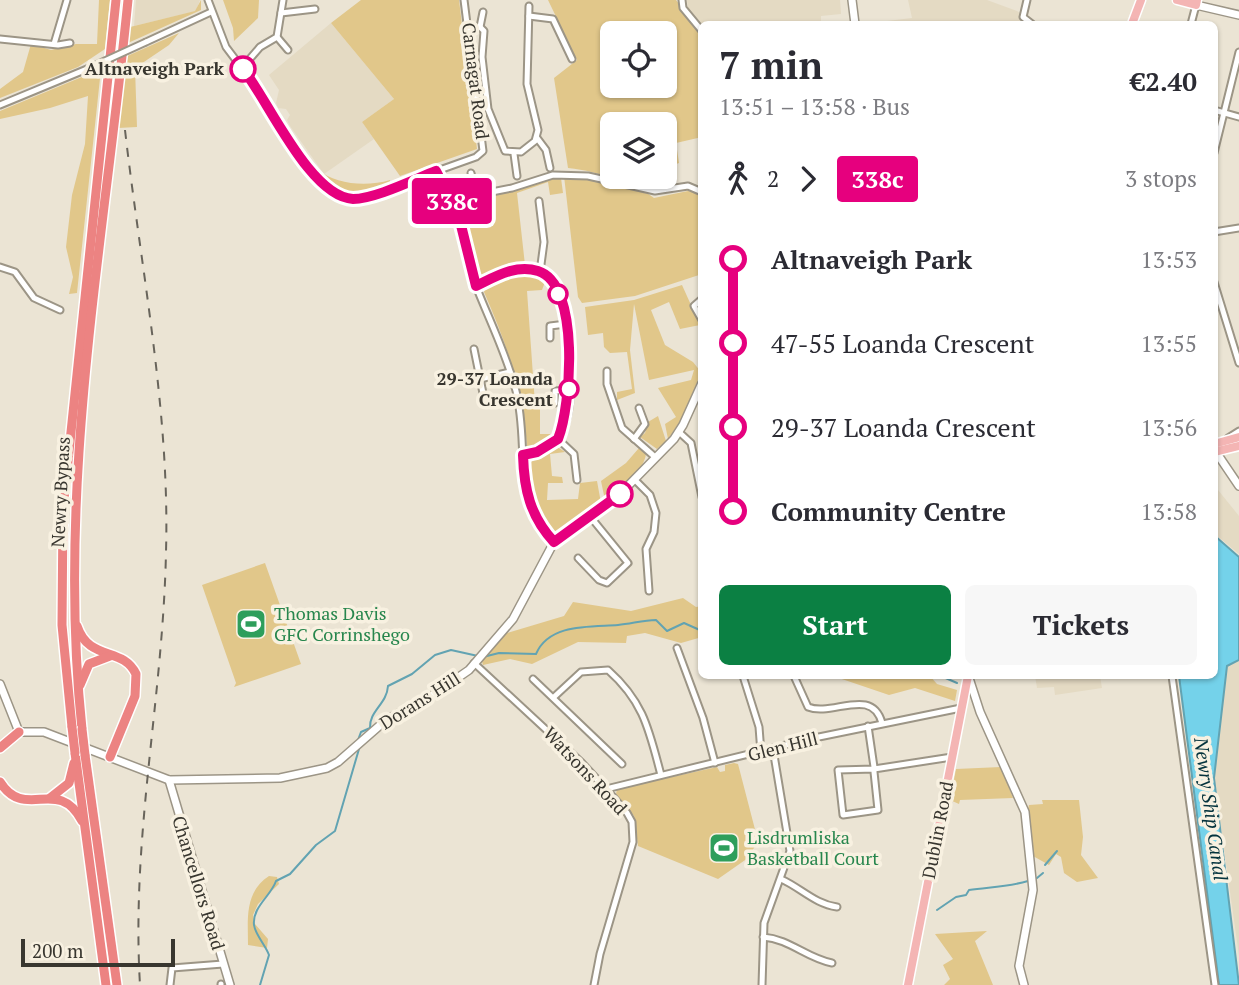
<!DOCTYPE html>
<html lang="en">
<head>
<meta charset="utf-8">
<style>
	:root { --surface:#fff; --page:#f7f7f7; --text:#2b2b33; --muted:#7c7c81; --accent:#0b8043 }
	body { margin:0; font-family:"PT Serif",serif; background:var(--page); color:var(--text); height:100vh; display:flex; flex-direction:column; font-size:26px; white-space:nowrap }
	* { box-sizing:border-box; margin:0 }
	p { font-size:23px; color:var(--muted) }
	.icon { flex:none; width:38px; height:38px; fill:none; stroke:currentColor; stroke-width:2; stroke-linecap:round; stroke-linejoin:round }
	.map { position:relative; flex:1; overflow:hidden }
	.details { position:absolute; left:698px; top:21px; width:520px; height:658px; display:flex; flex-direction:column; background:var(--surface); border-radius:10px; box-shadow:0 2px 5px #0004 }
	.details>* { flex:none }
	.badge { padding:0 14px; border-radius:5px; font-size:24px; line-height:46px }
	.controls { position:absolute; left:600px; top:21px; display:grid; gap:14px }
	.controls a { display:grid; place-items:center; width:77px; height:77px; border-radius:10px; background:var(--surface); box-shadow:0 2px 5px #0004; font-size:35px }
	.scale { position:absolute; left:21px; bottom:18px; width:154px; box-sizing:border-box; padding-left:7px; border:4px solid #38362f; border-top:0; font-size:19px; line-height:24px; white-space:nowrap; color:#38362f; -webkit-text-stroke:5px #f8f1e1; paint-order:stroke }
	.map>.badge { position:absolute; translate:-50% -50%; box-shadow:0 0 0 4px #fff }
	.legs { display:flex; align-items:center; gap:10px; height:77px; padding:0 21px; font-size:23px }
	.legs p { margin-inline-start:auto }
	.headline { display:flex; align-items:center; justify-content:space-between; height:119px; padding:0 21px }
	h1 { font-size:38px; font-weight:600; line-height:52px }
	.action { display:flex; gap:14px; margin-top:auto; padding:14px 21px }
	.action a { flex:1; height:80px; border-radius:10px; background:var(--accent); color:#fff; font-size:28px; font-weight:600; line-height:80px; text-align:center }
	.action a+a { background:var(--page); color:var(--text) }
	ul { padding:0 21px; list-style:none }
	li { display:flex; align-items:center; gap:24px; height:84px; font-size:26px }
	li i { display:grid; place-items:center; width:10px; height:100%; margin:0 9px; background:currentColor }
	li i::after { content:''; width:18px; height:18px; margin:-9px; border:5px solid; border-radius:50%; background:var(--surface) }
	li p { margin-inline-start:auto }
	li:first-child i { background:linear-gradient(#0000 50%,currentColor 0) }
	li:last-child i { background:linear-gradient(currentColor 50%,#0000 0) }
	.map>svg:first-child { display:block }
	.built { fill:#e4dac3 }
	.green { fill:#e1c78a; fill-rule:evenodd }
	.water { fill:#74d2ea; stroke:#62a3b2; stroke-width:2 }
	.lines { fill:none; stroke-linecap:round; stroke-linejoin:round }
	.stream { stroke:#62a3b2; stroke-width:2 }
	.street-casing { stroke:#9c9586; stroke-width:9 }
	.secondary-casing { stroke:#9c9586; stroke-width:10 }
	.primary-casing { stroke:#fff; stroke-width:11 }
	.highway-casing { stroke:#fff; stroke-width:12 }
	.street { stroke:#fff; stroke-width:5 }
	.secondary { stroke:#fff; stroke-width:7 }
	.primary { stroke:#f4b5b4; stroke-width:8 }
	.highway { stroke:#ec8382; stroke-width:9 }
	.rail { stroke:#68645b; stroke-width:2; stroke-dasharray:9 9; stroke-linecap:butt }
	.street-bridge-casing { stroke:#9c9586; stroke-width:9; stroke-linecap:butt }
	.highway-bridge-casing { stroke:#fff; stroke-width:12; stroke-linecap:butt }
	.street-bridge { stroke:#fff; stroke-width:5 }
	.highway-bridge { stroke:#ec8382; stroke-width:9 }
	.line-1-casing { stroke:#fff; stroke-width:16 }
	.line-1 { stroke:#e6007e; stroke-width:10 }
	.stop-1-dot { fill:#fff; stroke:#e6007e; stroke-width:3.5 }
	.labels { text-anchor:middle; stroke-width:7; stroke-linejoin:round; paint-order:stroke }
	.stop-label { font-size:18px; font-weight:bold; fill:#38362f; stroke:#f8f1e1; text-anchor:end }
	.street-label { font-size:18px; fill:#38362f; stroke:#f8f1e1 }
	.leisure-label { font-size:18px; fill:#27864d; stroke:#f8f1e1; text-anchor:start }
	.water-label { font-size:19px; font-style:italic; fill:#04333d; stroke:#f8f1e1 }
</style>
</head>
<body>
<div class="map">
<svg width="1239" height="985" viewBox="0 0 1239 985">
	<rect width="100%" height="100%" fill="#ebe4d4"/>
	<g class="built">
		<path d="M136 0H200L196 11 134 26Z"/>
		<path d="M687 0H840L841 14 821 16V22L815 24H702L688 8Z"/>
		<path d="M908 0H987L1017 11 1037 24H862L912 18Z"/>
		<path d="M331 23 394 99 362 122 374 139 324 174 290 126 287 120 290 115 286 109 278 108 276 103 279 90 269 75Z"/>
		<path d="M1214 485 1239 516V554L1215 534Z"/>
		<path d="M1239 660V956L1214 778 1227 666Z"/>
		<path d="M1035 676H1100L1102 688 1055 695 1054 687 1037 688Z"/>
	</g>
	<g class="green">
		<path d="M99 0H110L105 49 78 67 0 98V89L23 72 31 44 51 50 76 44H97Z"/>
		<path d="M201 0V10L128 43 130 27 195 11Z"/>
		<path d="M223 0H259L258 18 234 41 233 28Z"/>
		<path d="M361 0H459L477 149 400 176 362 122 394 99 331 23Z"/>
		<path d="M548 0H676L702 33V137L676 143 679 163 665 168V124H612V177H665L668 187C634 189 603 171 568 168L554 78 577 60ZM612 33H665V86H612Z"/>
		<path d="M179 33 169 45 135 68 137 127 118 128 125 57Z"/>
		<path d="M101 69 77 293 69 294 73 277 66 247 72 195 85 144 88 96 50 108 0 119V111Z"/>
		<path d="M317 169C336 185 367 187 390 180V184L351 194 327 183Z"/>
		<path d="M577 175C601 180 635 182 654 198L688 191 702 194V274L635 296 582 303 578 297 564 176Z"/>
		<path d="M561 178 563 193 550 195 548 182 517 193 525 265C508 262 492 280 477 274L459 205 543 180Z"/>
		<path d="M521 273 533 275 545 282 542 290 527 291 535 404H547V408L540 409V434H556L546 443 532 449 527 446C523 391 506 342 484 292L486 285Z"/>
		<path d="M682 285 700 325 680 329 669 302 651 310 665 345 693 362 701 372 684 416 668 439 665 424 676 417 658 388 691 380 694 370 649 380 634 304 630 350 635 393 617 400V392L632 389 627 352 610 353 604 347 603 333 588 335 585 307 634 300Z"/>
		<path d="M658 416 666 441 657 449 640 437 645 433 648 422Z"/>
		<path d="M556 446 565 452 550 454 552 476 562 477 563 483H548L547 500 578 499 580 483 597 481 601 503 558 533H551C538 511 526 490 528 464Z"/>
		<path d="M639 448 646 453C645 471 619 490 605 500L601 481 626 463Z"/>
		<path d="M265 563 301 664 234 687 236 683 202 585Z"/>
		<path d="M683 598 696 607 702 606V637L681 643 645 633 627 636 626 643 578 642 532 664 510 659 483 665 481 658 504 634 564 616 573 602 631 611Z"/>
		<path d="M833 676H930L937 684 957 690 955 701 915 688 889 695Z"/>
		<path d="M734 763 738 764 758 841 748 858 718 879 638 846 634 816 616 794 617 789 717 767 720 772 725 771V765Z"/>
		<path d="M1001 767 1013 798 960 800 959 804 950 800 956 769Z"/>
		<path d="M1042 800H1079L1083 837 1081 855 1098 878 1077 882 1064 873 1061 857 1056 854 1049 865 1033 856 1028 809 1029 805 1043 804Z"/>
		<path d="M269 876 277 877 279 884 258 904 253 915 255 924 268 939 267 948 248 945C248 920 244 892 269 876Z"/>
		<path d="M987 931 975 941 993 985H944L950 979 943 965 953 959 935 934Z"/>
	</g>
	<path class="water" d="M1215 536 1239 557V660L1227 666 1214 778 1239 985H1219L1179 676H1214Z"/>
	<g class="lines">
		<g class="stream">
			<path d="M483 657 499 653 536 654C549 623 591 627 618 625 631 624 643 620 656 620L667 631 684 623 702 631"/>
			<path d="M883 676H901"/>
			<path d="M941 676 957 683"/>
			<path d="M358 740 361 732 370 728C369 711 387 704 388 686L412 674 435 655 451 650 478 656"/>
			<path d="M1045 865 1057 851"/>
			<path d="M1037 878 1043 873"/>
			<path d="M937 910 956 897 966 895 969 890C989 887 1008 887 1028 881"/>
			<path d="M260 985 269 955C266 946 255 934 254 925 252 907 271 896 276 881L290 874 316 845 335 831 359 749"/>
		</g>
		<g class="street-casing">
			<g id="street">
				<path d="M208 0 226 47 260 92 307 167 333 192 347 198 364 197 476 157 483 151 464 0"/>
				<path d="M682 0 683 8 702 31"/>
				<path d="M1027 0 1023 17 1032 24"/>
				<path d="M281 13 315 9"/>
				<path d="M529 16 553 19 572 59"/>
				<path d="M1191 24 1196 5"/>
				<path d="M480 27 483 12"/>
				<path d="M468 28 480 27 484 31 482 57 488 109 505 151 521 152 535 141 538 130 527 84 529 6"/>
				<path d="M277 37 288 50"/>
				<path d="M0 39 58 45 70 43"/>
				<path d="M146 42 211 12"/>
				<path d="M54 44 67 0"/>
				<path d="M242 68 260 47 277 37 283 0"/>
				<path d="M0 105 87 69"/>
				<path d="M1214 110 1239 117"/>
				<path d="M537 138 546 150 550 168"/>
				<path d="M1214 153 1239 52"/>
				<path d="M514 154 517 176"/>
				<path d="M436 171C443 185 453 199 458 214 466 235 466 259 474 281 488 318 506 352 516 391 530 447 510 494 554 542"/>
				<path d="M471 173 476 194"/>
				<path d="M451 200 512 188 553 175 588 176 655 191 688 186 702 192"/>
				<path d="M539 201 544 242 540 272"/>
				<path d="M1214 232 1239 228"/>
				<path d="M0 267 15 272 34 298 60 310"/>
				<path d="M1214 282 1239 363"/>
				<path d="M476 286 515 269 540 272C573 293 582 411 557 440 549 450 535 453 523 455"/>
				<path d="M702 299 694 306 702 320"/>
				<path d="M550 338V326L566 324"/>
				<path d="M474 349 485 403"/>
				<path d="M607 371V384L622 428 655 457"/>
				<path d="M480 379 510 372"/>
				<path d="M555 403V391L569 390"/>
				<path d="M679 432 691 443 702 497"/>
				<path d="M1228 438 1239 431"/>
				<path d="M558 439 574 454 577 480"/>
				<path d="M634 439 645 424 639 408"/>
				<path d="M635 480 650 495 656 513 654 532 646 549 649 591"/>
				<path d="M578 558 599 580 607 583 628 563 589 515"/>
				<path d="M677 648 703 718 715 763"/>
				<path d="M474 663 581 762 606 789 627 813 632 822 633 842 600 954 594 985"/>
				<path d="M743 676 759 727 761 753"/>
				<path d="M794 676 808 707C832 717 872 686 882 723"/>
				<path d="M1172 676 1215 985"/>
				<path d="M533 679 622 764"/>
				<path d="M554 697 581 672 608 670C644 702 649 730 661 775"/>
				<path d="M868 726 874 767V772L878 810 843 815 838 770 874 769 952 757"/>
				<path d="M606 789 814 738 961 708"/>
				<path d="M781 879C801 888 815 904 837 907"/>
				<path d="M763 937C790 939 806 958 832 963"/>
				<path d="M221 984V985"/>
				<path d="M170 985 172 968 223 964"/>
				<path d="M762 985 764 923 790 851 773 749"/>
			</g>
		</g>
		<g class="secondary-casing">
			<g id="secondary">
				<path d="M852 0 855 24"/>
				<path d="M1196 5 1239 15"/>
				<path d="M1216 452 1239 486"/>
				<path d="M969 678 980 712 1025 812 1033 890 1019 966 1024 985"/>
				<path d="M0 684 19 732H44L169 780 280 778 327 768 338 762 386 720 427 699 469 670 513 619 554 542 620 494 674 439 683 425 702 383"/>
				<path d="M169 780 230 985"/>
			</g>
		</g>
		<g class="primary-casing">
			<g id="primary">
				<path d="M1177 0 1196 5 1197 0"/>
				<path d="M1132 24 1141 0"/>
				<path d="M1214 444 1239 437"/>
				<path d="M1214 452 1239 446"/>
				<path d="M908 985 968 676"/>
			</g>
		</g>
		<g class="highway-casing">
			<g id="highway">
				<path d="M77 626C89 662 123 646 136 674L135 696 110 757"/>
				<path d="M80 685 89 664 110 656"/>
				<path d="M72 727 62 625 63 509 116 0"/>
				<path d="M82 729C56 484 104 243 128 0"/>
				<path d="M0 748 19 732"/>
				<path d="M75 753 106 985"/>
				<path d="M85 755 117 985"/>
				<path d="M0 782C25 822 58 775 82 821"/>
				<path d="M50 798 69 783 74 763"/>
			</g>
		</g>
		<use href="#street" class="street"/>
		<use href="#secondary" class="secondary"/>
		<use href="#primary" class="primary"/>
		<use href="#highway" class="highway"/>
		<path class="rail" d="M125 130C141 270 170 411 166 552 163 699 131 836 140 985"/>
		<g class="street-bridge-casing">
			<path id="street-bridge" d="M87 69 146 42"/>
		</g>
		<g class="highway-bridge-casing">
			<g id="highway-bridge">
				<path d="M72 727 75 753"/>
				<path d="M82 729 85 755"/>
			</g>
		</g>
		<use href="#street-bridge" class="street-bridge"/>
		<use href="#highway-bridge" class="highway-bridge"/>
	</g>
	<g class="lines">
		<g class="line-1-casing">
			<path id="line-1" d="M243 69C268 100 310 197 353 199 375 199 415 179 436 171L458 213 476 286C495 277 515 264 538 271 581 284 571 407 558 439L537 452 523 455C524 489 530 516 554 542L620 494"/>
		</g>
		<use href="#line-1" class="line-1"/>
	</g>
	<defs>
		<g id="stadium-square" transform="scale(1.575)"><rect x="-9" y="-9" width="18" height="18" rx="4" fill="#2e9e5b" stroke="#f8f1e1"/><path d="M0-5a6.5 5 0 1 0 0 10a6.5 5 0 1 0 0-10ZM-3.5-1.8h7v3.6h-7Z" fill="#fff"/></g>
	</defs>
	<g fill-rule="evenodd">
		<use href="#stadium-square" x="251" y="624"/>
		<use href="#stadium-square" x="724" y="848"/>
	</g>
	<g class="stop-1-dot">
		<circle cx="243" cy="69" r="12"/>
		<circle cx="558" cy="294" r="9"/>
		<circle cx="569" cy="389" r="9"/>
		<circle cx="620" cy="494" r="12"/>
	</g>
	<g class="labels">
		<g class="stop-label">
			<text x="224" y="75">Altnaveigh Park</text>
			<text x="553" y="385">29-37 Loanda<tspan x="553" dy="21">Crescent</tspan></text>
		</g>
		<g class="street-label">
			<text transform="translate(475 81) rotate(83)" y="6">Carnagat Road</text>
			<text transform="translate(61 492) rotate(-87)" y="6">Newry Bypass</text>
			<text transform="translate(420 701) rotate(-32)" y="6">Dorans Hill</text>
			<text transform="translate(783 747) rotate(-14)" y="6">Glen Hill</text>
			<text transform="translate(585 771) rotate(47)" y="6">Watsons Road</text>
			<text transform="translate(938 830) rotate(-79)" y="6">Dublin Road</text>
			<text transform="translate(198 883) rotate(73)" y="6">Chancellors Road</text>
		</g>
		<g class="leisure-label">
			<text x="274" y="620">Thomas Davis<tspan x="274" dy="21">GFC Corrinshego</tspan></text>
			<text x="747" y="844">Lisdrumliska<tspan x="747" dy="21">Basketball Court</tspan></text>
		</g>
		<g class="water-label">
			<text transform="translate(1211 809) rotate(82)" y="7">Newry Ship Canal</text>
		</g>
	</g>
</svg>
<div class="controls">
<a><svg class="icon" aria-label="locate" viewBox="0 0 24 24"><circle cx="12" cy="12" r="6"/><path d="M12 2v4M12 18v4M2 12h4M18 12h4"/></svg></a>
<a><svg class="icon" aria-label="layers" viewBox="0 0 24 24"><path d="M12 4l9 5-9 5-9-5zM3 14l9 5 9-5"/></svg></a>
</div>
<div class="scale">200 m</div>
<b class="badge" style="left:452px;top:201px;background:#e6007e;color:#fff">338c</b>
<section class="details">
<div class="headline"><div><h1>7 min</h1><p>13:51 – 13:58 · Bus</p></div><b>€2.40</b></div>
<div class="legs"><svg class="icon" aria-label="walk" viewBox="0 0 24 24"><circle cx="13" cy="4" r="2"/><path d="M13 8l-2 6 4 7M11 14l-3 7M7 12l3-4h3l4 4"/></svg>2<svg class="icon" aria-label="forward" viewBox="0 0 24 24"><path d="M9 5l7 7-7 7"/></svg><b class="badge" style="background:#e6007e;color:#fff">338c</b><p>3 stops</p></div>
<ul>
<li><i style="color:#e6007e"></i><b>Altnaveigh Park</b><p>13:53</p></li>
<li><i style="color:#e6007e"></i><span>47-55 Loanda Crescent</span><p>13:55</p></li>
<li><i style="color:#e6007e"></i><span>29-37 Loanda Crescent</span><p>13:56</p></li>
<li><i style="color:#e6007e"></i><b>Community Centre</b><p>13:58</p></li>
</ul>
<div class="action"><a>Start</a><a>Tickets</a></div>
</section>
</div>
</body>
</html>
